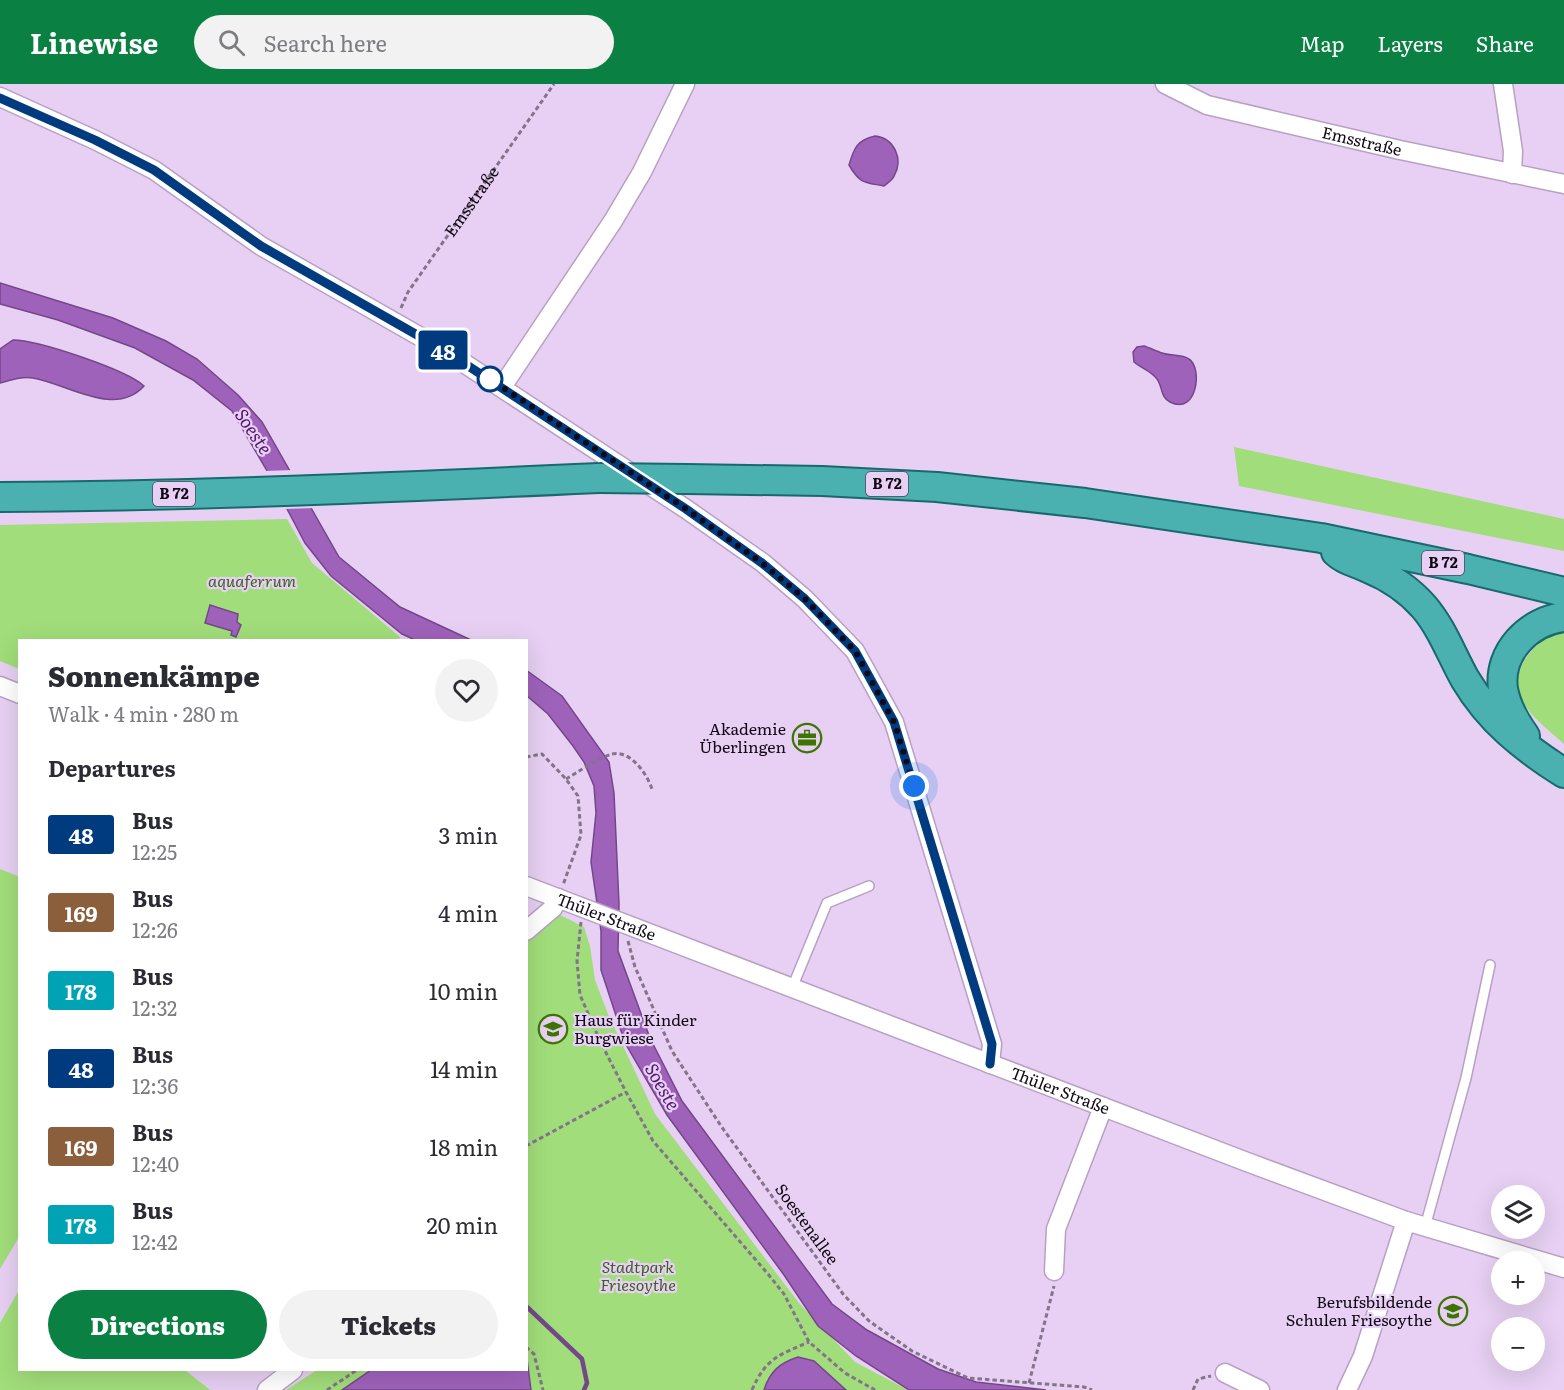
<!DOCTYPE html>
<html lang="en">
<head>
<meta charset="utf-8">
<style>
	:root { --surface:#fff; --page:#f2f2f3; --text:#2b2b33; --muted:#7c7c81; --accent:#0b8043 }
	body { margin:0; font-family:Literata,serif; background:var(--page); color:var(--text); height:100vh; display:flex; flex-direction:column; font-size:22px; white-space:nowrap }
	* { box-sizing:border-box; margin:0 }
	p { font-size:20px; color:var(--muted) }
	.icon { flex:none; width:33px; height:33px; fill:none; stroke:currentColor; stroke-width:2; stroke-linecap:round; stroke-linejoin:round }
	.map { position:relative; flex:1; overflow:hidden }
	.panel { position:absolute; left:18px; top:555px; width:510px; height:732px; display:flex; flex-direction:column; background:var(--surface); border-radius:0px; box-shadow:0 6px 24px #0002 }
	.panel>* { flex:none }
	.badge { padding:0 12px; border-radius:4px; font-size:21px; line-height:39px }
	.controls { position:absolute; left:1491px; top:1101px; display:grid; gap:12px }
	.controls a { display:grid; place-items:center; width:54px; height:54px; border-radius:50%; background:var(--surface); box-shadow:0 6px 24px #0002; font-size:30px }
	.you { position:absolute; width:30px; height:30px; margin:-15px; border:4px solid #fff; border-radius:50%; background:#1a73e8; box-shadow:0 0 0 9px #1a73e833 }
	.map>.badge { position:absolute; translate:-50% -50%; box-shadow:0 0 0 3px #fff }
	h2 { padding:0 30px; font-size:22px; line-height:54px }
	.round { display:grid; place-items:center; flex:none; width:63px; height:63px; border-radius:32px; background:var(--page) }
	.overview { display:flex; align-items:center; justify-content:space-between; height:102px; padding:0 30px }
	h1 { font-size:28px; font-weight:800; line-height:45px }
	.cta { display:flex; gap:12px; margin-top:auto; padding:12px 30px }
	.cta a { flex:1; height:69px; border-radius:36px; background:var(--accent); color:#fff; font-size:24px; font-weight:800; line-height:69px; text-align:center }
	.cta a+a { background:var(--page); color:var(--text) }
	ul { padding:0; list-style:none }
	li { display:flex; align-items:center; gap:18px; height:78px; padding:0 30px }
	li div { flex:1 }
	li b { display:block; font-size:22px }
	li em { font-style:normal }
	li .badge { min-width:66px; font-weight:700; text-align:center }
	header { display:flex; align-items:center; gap:36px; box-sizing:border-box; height:84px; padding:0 30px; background:var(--accent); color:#fff }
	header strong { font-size:28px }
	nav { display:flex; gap:33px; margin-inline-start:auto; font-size:21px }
	.search { width:420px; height:54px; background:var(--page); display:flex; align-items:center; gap:15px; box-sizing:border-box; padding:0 21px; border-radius:33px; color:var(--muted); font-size:22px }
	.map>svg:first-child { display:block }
	.green { fill:#a1dd7a }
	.water { fill:#9f62bb; stroke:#744789; stroke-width:1.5 }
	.pier { fill:#e7d0f3 }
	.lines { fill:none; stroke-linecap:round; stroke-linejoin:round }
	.stream { stroke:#744789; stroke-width:4.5 }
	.service-casing { stroke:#b7a1c2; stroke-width:12 }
	.minor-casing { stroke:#b7a1c2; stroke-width:21 }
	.trunk-casing { stroke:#18696d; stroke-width:32 }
	.path { stroke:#83738b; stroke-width:3; stroke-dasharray:4.5 3; stroke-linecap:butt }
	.service { stroke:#fff; stroke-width:9 }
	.minor { stroke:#fff; stroke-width:18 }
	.trunk { stroke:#4ab0b0; stroke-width:28 }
	.trunk-bridge-casing { stroke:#18696d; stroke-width:32; stroke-linecap:butt }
	.trunk-bridge { stroke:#4ab0b0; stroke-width:28 }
	.line-casing { stroke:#fff; stroke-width:14 }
	.line { stroke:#003b80; stroke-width:9 }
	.walk { stroke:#110915; stroke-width:6; stroke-dasharray:0 10.8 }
	.stop-dot { fill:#fff; stroke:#003b80; stroke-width:3 }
	.labels { text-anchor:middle; stroke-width:4.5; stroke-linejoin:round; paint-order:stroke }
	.shield { fill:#e7d0f3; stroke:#514558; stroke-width:1.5 }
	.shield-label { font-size:15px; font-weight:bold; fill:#110915 }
	.street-label { font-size:16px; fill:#110915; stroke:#e7d0f3 }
	.park-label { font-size:16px; font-style:italic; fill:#3c6220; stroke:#e7d0f3 }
	.poi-label { font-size:16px; fill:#110915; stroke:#e7d0f3; text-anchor:end }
	.water-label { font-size:18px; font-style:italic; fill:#511769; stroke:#e7d0f3 }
</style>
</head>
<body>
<header>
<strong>Linewise</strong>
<div class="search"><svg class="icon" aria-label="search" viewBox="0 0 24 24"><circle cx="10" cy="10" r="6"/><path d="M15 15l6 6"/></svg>Search here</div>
<nav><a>Map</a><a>Layers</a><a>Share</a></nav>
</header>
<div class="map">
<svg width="1564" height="1306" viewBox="0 0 1564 1306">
	<rect width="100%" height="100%" fill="#e7d0f3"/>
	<g class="green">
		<path d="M1234 363 1564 435V467L1239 402Z"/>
		<path d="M287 435 312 479 400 553 399 556H20L19 585 0 577V441Z"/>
		<path d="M1554 547H1564V660C1553 650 1540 640 1530 628 1502 594 1526 568 1554 547Z"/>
		<path d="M0 785 20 793 19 1153 0 1185Z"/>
		<path d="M558 830 584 843 590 862 595 896 608 930 655 1030 799 1219 855 1278 908 1306H286L317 1286H526L527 856Z"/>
		<path d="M19 1206 20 1286H185L210 1306H0V1239Z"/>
	</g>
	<g class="water">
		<path d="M875 52C894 54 904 75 894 92 893 96 887 99 884 102 864 98 860 100 849 81 854 64 857 56 875 52Z"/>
		<path d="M0 199 113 234 166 257 197 275 238 311 262 338 339 473 400 523 471 556H415L402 550 331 492 305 459 266 385 232 327 193 296 135 264 58 236 0 220Z"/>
		<path d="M13 256C38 256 127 286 144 302 115 334 68 300 33 294 22 292 11 296 0 299V265Z"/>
		<path d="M1144 262C1150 264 1156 267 1162 269 1170 272 1182 270 1189 275 1203 284 1197 332 1170 318 1160 313 1163 303 1157 295 1151 287 1141 284 1134 278L1133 268 1137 263Z"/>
		<path d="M210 521 238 530 237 538 241 541 236 553 231 551 232 547 205 539Z"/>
		<path d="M526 586 562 612 609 678 614 709 619 820 618 867 650 954 682 1017 832 1220 867 1246 938 1285 976 1298 1046 1306H909L856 1272 818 1242 784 1191 667 1031 625 959 601 886V847L591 778 596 729 594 702 584 678 573 662 548 630 527 612Z"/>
		<path d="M798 1273 814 1277 846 1306H764C770 1287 780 1279 798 1273Z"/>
		<path d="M527 1275 531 1306H342L371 1286H526Z"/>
	</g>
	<path class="pier" d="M294 386 315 424 284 425 264 387Z"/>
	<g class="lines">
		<path class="stream" d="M526 1222 582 1275 587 1299 584 1306"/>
		<g class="service-casing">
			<g id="service">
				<path d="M792 904 827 819 869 802"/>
				<path d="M1425 1143 1466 994 1490 881"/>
			</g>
		</g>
		<g class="minor-casing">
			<g id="minor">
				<path id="s2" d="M1165 0 1207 21 1400 66 1564 100"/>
				<path d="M1503 0 1513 67 1512 90"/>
				<path d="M0 13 95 56 154 86 261 162 447 268 686 425 763 479 805 515 855 567 894 638 992 960 990 980"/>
				<path d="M502 303 613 137 642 88 685 0"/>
				<path d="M0 602 20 610"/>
				<path id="s3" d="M526 802 1247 1078 1406 1137 1564 1184"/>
				<path d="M526 847 553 824 558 814"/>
				<path d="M1054 1187 1056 1145 1103 1023"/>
				<path d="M1225 1289 1260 1306"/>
				<path d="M267 1306 293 1286"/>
				<path d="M1347 1306 1363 1272 1406 1137"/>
			</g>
		</g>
		<g class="trunk-casing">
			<g id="trunk">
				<path d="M687 395 822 397 937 403 1085 419 1321 454 1468 485 1564 508"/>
				<path d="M0 413C200 412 400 403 599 394"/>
				<path d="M1336 468C1345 477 1357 478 1368 484 1390 493 1409 506 1424 523 1442 544 1452 572 1465 595 1490 637 1523 663 1564 689"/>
				<path d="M1525 652C1515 638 1506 623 1503 605 1498 568 1529 537 1564 533"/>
			</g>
		</g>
		<g class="path">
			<path id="s1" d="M401 224 408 208 554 0"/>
			<path d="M526 673 542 670 566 695 578 712 581 751 563 801"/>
			<path d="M566 695C576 689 601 673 612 670 631 666 647 690 652 705"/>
			<path d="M581 838 577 877 580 911 601 959 626 1008 653 1057 768 1190 784 1210 809 1258 845 1289 875 1306"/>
			<path d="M628 857 635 883 672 967 721 1042 843 1210 869 1237 912 1267 968 1294 1084 1303 1092 1306"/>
			<path d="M526 1062 626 1008"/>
			<path d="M526 1263 534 1270 543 1306"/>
			<path d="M1029 1299 1054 1202"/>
			<path d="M327 1306 357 1286"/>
			<path d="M752 1306C766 1274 779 1271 809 1258"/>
			<path d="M1193 1306 1198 1295 1211 1292"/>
		</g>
		<use href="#service" class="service"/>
		<use href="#minor" class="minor"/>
		<use href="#trunk" class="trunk"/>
		<g class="trunk-bridge-casing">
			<path id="trunk-bridge" d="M599 394 687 395"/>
		</g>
		<use href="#trunk-bridge" class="trunk-bridge"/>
	</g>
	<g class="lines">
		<g class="line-casing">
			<path id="line" d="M0 14 95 56 154 86 261 162 447 268 686 425 762 479 805 515 855 567 894 638 992 960 990 980"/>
		</g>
		<use href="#line" class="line"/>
		<path class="walk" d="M490 295 484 291 686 425 762 479 805 515 855 567 894 638 914 702"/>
	</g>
	<defs>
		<g id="office-ring" transform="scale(1.5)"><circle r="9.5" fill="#e7d0f3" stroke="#3e7502" stroke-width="1.5"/><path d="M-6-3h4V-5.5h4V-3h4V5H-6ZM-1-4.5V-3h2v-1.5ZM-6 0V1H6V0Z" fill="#3e7502"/></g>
		<g id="school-ring" transform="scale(1.5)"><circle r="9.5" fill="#e7d0f3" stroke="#3e7502" stroke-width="1.5"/><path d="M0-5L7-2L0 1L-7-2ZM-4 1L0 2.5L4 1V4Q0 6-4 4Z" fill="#3e7502"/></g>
	</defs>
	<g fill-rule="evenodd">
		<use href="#office-ring" x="807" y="654"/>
		<use href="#school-ring" x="553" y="945"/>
		<use href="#school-ring" x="1453" y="1227"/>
	</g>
	<circle class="stop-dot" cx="490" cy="295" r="12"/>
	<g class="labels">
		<g class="shield">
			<rect x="866" y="388" width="42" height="24" rx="4.5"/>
			<rect x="153" y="398" width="42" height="24" rx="4.5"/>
			<rect x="1422" y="467" width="42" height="24" rx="4.5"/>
		</g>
		<g class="shield-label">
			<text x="887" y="405">B 72</text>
			<text x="174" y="415">B 72</text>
			<text x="1443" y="484">B 72</text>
		</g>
		<g class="street-label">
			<text dy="6" stroke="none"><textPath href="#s2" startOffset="206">Emsstraße</textPath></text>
			<text dy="6" stroke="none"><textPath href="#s1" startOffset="128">Emsstraße</textPath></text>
			<text dy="6" stroke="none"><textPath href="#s3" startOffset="86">Thüler Straße</textPath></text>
			<text dy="6" stroke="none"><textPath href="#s3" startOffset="572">Thüler Straße</textPath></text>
			<text transform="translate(807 1140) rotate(54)" y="6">Soestenallee</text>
		</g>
		<g class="park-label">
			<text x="252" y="503">aquaferrum</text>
			<text x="638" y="1189">Stadtpark<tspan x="638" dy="18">Friesoythe</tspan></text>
		</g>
		<g class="poi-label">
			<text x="786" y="651">Akademie<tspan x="786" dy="18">Überlingen</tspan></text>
			<text x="574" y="942" text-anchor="start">Haus für Kinder<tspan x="574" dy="18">Burgwiese</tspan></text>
			<text x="1432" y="1224">Berufsbildende<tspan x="1432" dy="18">Schulen Friesoythe</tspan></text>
		</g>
		<g class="water-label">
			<text transform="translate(253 348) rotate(56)" y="6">Soeste</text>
			<text transform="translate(662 1003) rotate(60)" y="6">Soeste</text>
		</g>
	</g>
</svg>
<div class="controls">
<a><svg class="icon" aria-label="layers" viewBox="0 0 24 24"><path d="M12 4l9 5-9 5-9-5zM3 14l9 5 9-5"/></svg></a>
<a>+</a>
<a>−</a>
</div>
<div class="you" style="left:914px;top:702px"></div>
<b class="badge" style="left:443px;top:266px;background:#003b80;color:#fff">48</b>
<section class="panel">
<div class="overview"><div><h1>Sonnenkämpe</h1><p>Walk · 4 min · 280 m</p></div><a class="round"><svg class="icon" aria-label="heart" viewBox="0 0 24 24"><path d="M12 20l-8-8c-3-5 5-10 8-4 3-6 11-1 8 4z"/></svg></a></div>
<h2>Departures</h2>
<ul>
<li><span class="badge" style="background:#003b80;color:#fff">48</span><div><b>Bus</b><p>12:25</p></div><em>3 min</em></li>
<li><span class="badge" style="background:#8b5e3c;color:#fff">169</span><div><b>Bus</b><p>12:26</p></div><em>4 min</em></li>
<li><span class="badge" style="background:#00a3b4;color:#fff">178</span><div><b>Bus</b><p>12:32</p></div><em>10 min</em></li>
<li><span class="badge" style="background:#003b80;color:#fff">48</span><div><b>Bus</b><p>12:36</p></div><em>14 min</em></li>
<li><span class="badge" style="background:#8b5e3c;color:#fff">169</span><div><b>Bus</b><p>12:40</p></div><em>18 min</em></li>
<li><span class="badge" style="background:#00a3b4;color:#fff">178</span><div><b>Bus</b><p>12:42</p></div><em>20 min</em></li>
</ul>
<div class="cta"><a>Directions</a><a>Tickets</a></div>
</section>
</div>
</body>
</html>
